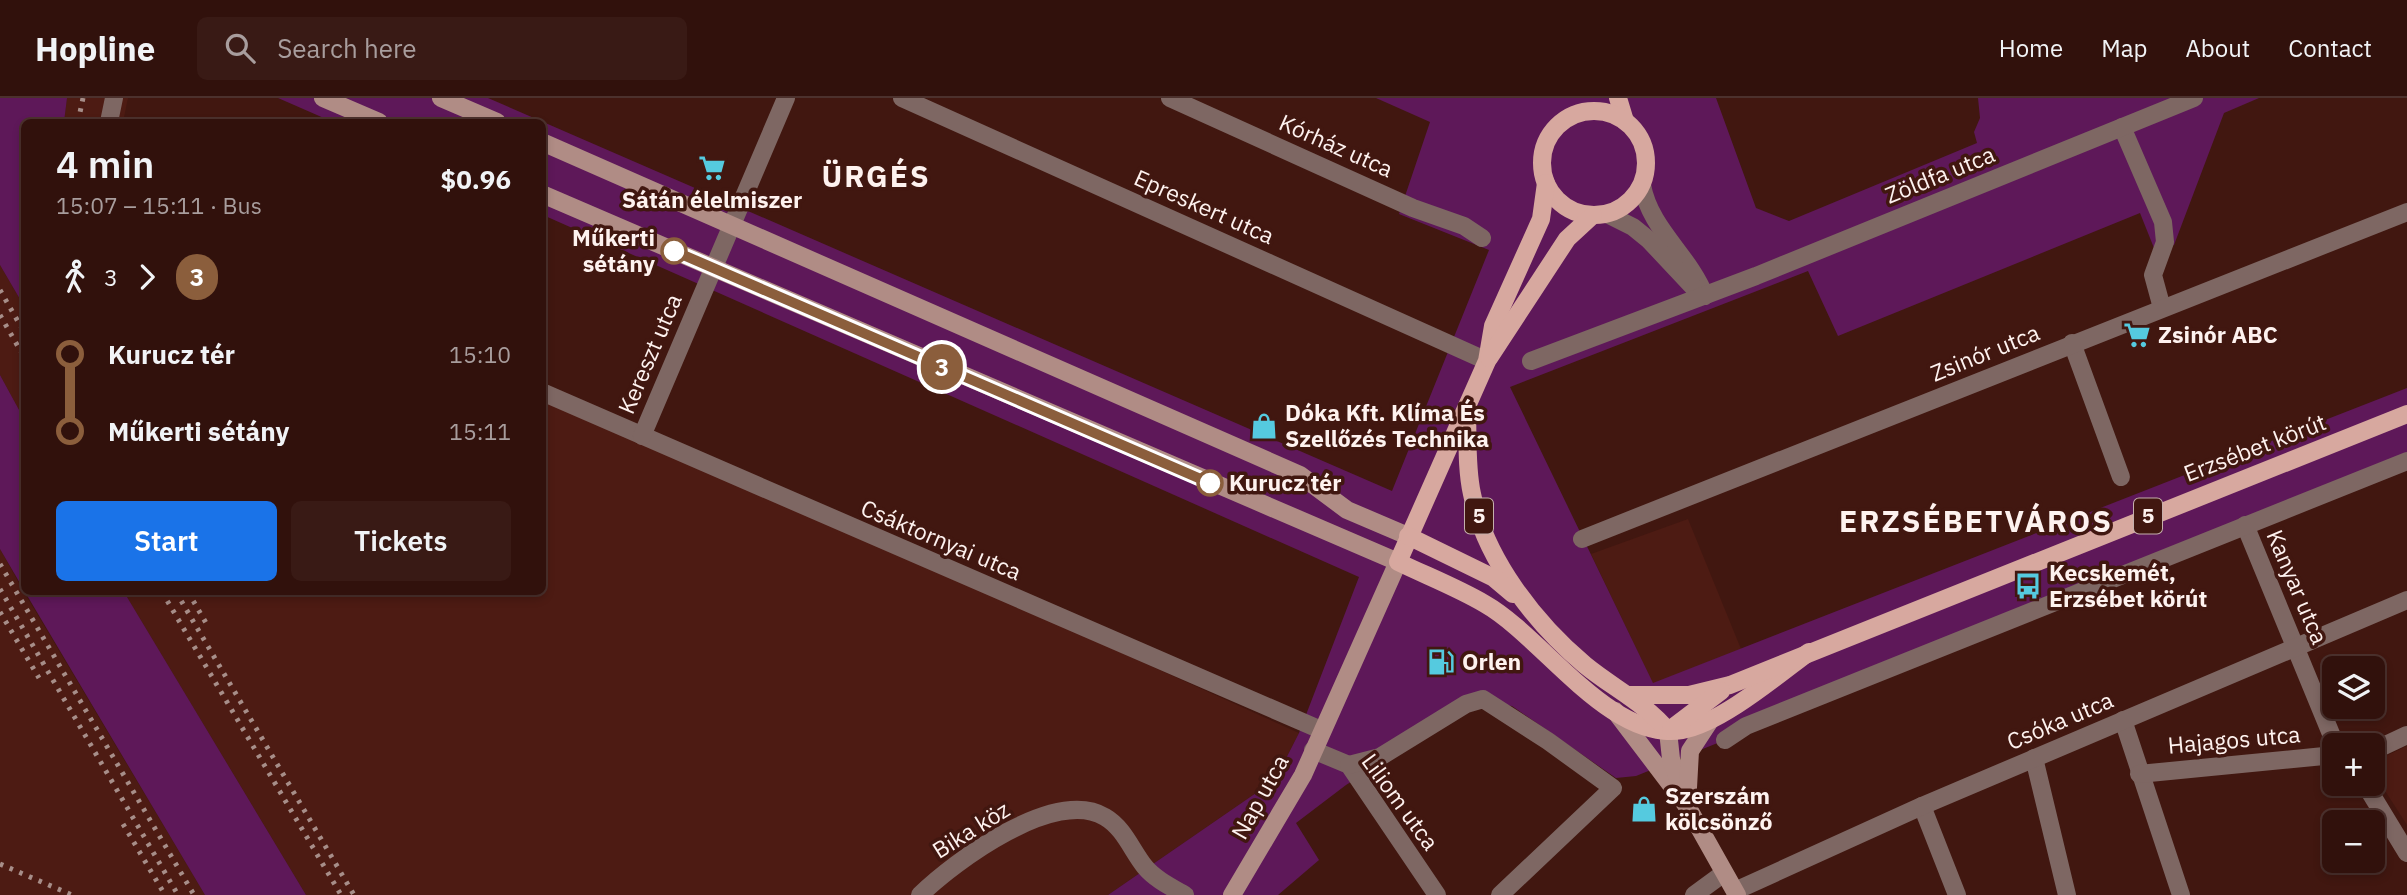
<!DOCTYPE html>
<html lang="en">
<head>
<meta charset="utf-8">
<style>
	:root { --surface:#31110c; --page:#391a15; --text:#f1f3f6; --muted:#a89d9d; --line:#4c312d; --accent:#1a73e8 }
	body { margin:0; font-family:"IBM Plex Sans",sans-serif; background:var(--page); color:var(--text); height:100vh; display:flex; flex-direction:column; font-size:26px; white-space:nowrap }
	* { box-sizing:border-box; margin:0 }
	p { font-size:23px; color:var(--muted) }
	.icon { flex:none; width:38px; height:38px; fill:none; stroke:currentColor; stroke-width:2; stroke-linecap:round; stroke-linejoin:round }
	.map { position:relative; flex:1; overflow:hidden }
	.sheet { position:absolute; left:21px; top:21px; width:525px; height:476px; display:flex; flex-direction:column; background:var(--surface); border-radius:10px; box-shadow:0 4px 10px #0003,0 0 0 2px var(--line) }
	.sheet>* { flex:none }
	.badge { padding:0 14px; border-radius:23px; font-size:24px; line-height:46px }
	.buttons { position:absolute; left:2322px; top:558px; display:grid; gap:14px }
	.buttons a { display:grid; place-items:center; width:63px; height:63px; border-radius:10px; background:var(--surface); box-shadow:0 4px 10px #0003,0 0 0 2px var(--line); font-size:35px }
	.map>.badge { position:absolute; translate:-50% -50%; box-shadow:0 0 0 4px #fff }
	.legs { display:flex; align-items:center; gap:10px; height:77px; padding:0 35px; font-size:23px }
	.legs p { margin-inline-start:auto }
	.headline { display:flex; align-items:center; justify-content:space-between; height:119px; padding:0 35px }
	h1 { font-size:38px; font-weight:600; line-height:52px }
	.primary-button { display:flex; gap:14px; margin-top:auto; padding:14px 35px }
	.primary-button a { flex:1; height:80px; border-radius:10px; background:var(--accent); color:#fff; font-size:28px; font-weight:600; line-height:80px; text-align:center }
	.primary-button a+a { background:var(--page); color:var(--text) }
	ul { padding:0 35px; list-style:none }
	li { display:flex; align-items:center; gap:24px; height:77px; font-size:26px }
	li i { display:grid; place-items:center; width:10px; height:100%; margin:0 9px; background:currentColor }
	li i::after { content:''; width:18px; height:18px; margin:-9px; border:5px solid; border-radius:50%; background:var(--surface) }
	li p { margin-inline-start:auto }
	li:first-child i { background:linear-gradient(#0000 50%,currentColor 0) }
	li:last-child i { background:linear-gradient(currentColor 50%,#0000 0) }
	header { display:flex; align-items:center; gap:42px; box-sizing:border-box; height:98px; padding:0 35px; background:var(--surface); border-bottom:2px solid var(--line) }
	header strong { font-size:33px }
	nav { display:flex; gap:38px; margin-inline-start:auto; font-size:24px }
	.search { width:490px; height:63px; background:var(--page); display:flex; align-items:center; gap:18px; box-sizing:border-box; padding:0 24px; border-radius:10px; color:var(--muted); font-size:26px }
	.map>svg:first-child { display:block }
	.built { fill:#4d1b13 }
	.green { fill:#5e1859 }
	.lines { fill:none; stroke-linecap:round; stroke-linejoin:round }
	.street { stroke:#7e6763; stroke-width:18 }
	.secondary { stroke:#b08c85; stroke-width:18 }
	.primary { stroke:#d7a89f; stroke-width:18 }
	.rail { stroke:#a78e89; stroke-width:5; stroke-dasharray:3.5 7; stroke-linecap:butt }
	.line-1-casing { stroke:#fff; stroke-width:16 }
	.line-1 { stroke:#8b5e3c; stroke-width:10 }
	.stop-1-dot { fill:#fff; stroke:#8b5e3c; stroke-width:3.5 }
	.labels { text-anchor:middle; stroke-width:7; stroke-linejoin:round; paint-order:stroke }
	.shield { fill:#411710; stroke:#c5b0ac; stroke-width:2 }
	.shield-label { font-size:21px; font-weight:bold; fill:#fef2ef }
	.street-label { font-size:23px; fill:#fef2ef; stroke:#411710 }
	.poi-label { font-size:23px; font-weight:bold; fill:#fef2ef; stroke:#411710; text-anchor:start }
	.stop-label { font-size:23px; font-weight:bold; fill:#fef2ef; stroke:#411710; text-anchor:end }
	.district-label { font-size:30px; font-weight:bold; letter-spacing:2px; fill:#fef2ef; stroke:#411710 }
</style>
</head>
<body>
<header>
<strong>Hopline</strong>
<div class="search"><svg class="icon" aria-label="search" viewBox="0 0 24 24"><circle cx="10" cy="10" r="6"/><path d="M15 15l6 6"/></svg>Search here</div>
<nav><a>Home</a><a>Map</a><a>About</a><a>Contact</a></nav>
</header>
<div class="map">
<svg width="2407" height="797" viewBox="0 0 2407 797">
	<rect width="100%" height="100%" fill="#411710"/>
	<g class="built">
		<path d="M67 0H128L123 24H64Z"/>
		<path d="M0 167 24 208V321L0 277Z"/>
		<path d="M543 295 642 338 1299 635 1275 682 1108 797H306L124 494H542Z"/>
		<path d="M1688 421 1741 551 1653 586 1591 456Z"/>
		<path d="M0 451 24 494 205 797H0Z"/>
		<path d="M2407 648V727L2373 674V664Z"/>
	</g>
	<g class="green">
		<path d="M0 0H67L64 24H24V208L0 167Z"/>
		<path d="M278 0H488L1392 393 1489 152 1399 116 1430 24 1376 0H1716L1756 110 1789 123 1977 45 1974 34 1980 20 1978 0H2259L2224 15 2174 147 2154 150 2140 115 1838 238 1808 173 1510 289 1653 585 2407 290V366L1636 678 1616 680 1512 608 1480 604 1346 687 1296 725 1319 762 1278 797H1108L1275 682 1299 635 1359 479 543 117 542 24H333Z"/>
		<path d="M0 277 24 321V492L0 451Z"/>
		<path d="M25 494H124L306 797H205Z"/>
	</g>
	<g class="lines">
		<g class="street">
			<path d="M902 0 1487 263"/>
			<path d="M1170 0 1413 110 1464 128 1482 140"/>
			<path d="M109 24 114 0"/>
			<path d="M2122 29 2163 124 2165 144 2153 177 2162 210"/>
			<path d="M1642 87C1650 131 1689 157 1705 198"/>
			<path d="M1607 116 1633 129 1649 142 1696 192"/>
			<path d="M2072 245 2121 379"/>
			<path d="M1531 263 1756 178 2194 0"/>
			<path d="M542 294 1321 632"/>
			<path d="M642 338 786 0"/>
			<path d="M2245 427 2336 648"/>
			<path d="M1582 441 2407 114"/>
			<path d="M2123 622 2181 797"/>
			<path d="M1725 642 1746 628 2407 363"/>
			<path d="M1313 652 1349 667 1437 797"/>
			<path d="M2373 653 2407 637"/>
			<path d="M2034 660 2067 797"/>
			<path d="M1349 667 1380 659 1466 606 1483 601 1548 643 1613 690 1500 797"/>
			<path d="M2139 676 2334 657"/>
			<path d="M2365 686 2407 755"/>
			<path d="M1922 708 1957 797"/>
			<path d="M1735 793 1922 708 2407 502"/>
			<path d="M920 797C955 763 1055 689 1105 719 1124 730 1132 753 1145 769 1155 781 1171 789 1185 797"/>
			<path d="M1694 797 1724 775"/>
		</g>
		<g class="secondary">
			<path d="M323 0 379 24"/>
			<path d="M441 0 497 24"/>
			<path d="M542 44 1300 377 1347 412 1408 438"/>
			<path d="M542 96 1398 464 1303 677 1232 797"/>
			<path d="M1615 613 1687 708 1737 797"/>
			<path d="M1668 633 1671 661 1683 695"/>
			<path d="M1687 708 1690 653 1711 621"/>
		</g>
		<g class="primary">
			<path d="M1618 0 1625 23"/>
			<circle cx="1594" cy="65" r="52"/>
			<path d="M1546 85 1541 121 1493 228 1487 263 1398 464C1427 478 1458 490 1485 506 1543 539 1610 644 1682 632 1720 626 1778 577 1809 554"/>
			<path d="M1489 260 1567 141 1593 117"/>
			<path d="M1467 311C1468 339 1466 369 1472 396 1485 461 1535 525 1585 567 1613 590 1645 605 1668 633"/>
			<path d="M1408 438 1494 480 1513 496"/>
			<path d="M1628 597H1689L1730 587 2407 316"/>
			<path d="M1671 631 1721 593"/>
		</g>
		<g class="rail">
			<path d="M78 24 83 0"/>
			<path d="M0 192 24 234"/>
			<path d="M0 217 24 259"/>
			<path d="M0 466 194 797"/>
			<path d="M0 491 178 797"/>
			<path d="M162 494 341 797"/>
			<path d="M176 494 354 797"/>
			<path d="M188 494 209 530"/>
			<path d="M0 514 39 580"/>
			<path d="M123 726 165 797"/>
			<path d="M0 766 72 797"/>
		</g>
	</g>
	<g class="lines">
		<g class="line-1-casing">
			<path id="line-1" d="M674 153 1210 385"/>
		</g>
		<use href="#line-1" class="line-1"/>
	</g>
	<defs>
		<g id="supermarket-bare" transform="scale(2.1)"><path d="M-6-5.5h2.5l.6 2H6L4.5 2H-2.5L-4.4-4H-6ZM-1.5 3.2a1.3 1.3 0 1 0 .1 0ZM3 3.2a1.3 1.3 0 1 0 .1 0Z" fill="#55cadf" stroke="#411710" stroke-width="2.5" paint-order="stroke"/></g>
		<g id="shop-bare" transform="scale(2.1)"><path d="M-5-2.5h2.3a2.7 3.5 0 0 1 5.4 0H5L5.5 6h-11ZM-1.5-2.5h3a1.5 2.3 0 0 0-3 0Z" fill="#55cadf" stroke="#411710" stroke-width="2.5" paint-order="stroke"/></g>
		<g id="bus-bare" transform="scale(2.1)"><path d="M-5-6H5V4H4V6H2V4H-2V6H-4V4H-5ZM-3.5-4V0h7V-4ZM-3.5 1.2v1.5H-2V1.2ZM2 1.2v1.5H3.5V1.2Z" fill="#55cadf" stroke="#411710" stroke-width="2.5" paint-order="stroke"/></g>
		<g id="fuel-bare" transform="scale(2.1)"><path d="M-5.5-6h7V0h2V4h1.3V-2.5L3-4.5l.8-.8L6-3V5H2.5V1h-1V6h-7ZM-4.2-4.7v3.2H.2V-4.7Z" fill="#55cadf" stroke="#411710" stroke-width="2.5" paint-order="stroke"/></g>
	</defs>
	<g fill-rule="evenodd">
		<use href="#supermarket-bare" x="712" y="70"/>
		<use href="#supermarket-bare" x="2137" y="237"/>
		<use href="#shop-bare" x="1264" y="328"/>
		<use href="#bus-bare" x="2028" y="488"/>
		<use href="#fuel-bare" x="1441" y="564"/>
		<use href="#shop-bare" x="1644" y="711"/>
	</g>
	<g class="stop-1-dot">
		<circle cx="674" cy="153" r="12"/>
		<circle cx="1210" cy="385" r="12"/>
	</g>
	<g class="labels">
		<g class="shield">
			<rect x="1465" y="400.5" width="28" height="35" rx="5"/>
			<rect x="2134" y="400.5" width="28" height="35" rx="5"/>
		</g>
		<g class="shield-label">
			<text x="1479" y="425">5</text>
			<text x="2148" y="425">5</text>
		</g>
		<g class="street-label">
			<text transform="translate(1336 48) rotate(24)" y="8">Kórház utca</text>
			<text transform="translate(1940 77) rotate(-22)" y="8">Zöldfa utca</text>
			<text transform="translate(1204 109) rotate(24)" y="8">Epreskert utca</text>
			<text transform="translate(1985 255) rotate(-22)" y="8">Zsinór utca</text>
			<text transform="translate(650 256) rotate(-67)" y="8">Kereszt utca</text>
			<text transform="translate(2255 350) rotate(-21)" y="8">Erzsébet körút</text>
			<text transform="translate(941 442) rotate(23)" y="8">Csáktornyai utca</text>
			<text transform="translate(2297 489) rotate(67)" y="8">Kanyar utca</text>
			<text transform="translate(2060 623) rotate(-23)" y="8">Csóka utca</text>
			<text transform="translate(2234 642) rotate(-5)" y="8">Hajagos utca</text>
			<text transform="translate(1260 699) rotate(-61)" y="8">Nap utca</text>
			<text transform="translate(1400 704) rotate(54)" y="8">Liliom utca</text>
			<text transform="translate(971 732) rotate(-32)" y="8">Bika köz</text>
		</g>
		<g class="poi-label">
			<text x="712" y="110" text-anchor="middle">Sátán élelmiszer</text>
			<text x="2158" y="245">Zsinór ABC</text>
			<text x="1285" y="323">Dóka Kft. Klíma És<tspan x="1285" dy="26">Szellőzés Technika</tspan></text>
			<text x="2049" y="483">Kecskemét,<tspan x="2049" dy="26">Erzsébet körút</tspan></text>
			<text x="1462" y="572">Orlen</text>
			<text x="1665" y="706">Szerszám<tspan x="1665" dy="26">kölcsönző</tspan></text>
		</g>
		<g class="stop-label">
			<text x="655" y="148">Műkerti<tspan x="655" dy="26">sétány</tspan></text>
			<text x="1229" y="393" text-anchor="start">Kurucz tér</text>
		</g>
		<g class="district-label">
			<text x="876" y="89">ÜRGÉS</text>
			<text x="1976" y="434">ERZSÉBETVÁROS</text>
		</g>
	</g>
</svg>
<div class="buttons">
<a><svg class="icon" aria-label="layers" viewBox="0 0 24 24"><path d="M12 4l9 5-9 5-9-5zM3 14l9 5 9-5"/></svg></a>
<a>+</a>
<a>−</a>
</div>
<b class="badge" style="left:942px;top:269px;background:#8b5e3c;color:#fff">3</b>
<section class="sheet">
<div class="headline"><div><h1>4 min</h1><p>15:07 – 15:11 · Bus</p></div><b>$0.96</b></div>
<div class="legs"><svg class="icon" aria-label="walk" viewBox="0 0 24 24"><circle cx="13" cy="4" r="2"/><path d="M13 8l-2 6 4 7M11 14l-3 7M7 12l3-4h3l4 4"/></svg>3<svg class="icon" aria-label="forward" viewBox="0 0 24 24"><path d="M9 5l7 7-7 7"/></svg><b class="badge" style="background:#8b5e3c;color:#fff">3</b></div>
<ul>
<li><i style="color:#8b5e3c"></i><b>Kurucz tér</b><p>15:10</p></li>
<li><i style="color:#8b5e3c"></i><b>Műkerti sétány</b><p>15:11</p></li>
</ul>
<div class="primary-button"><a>Start</a><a>Tickets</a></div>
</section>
</div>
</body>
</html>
